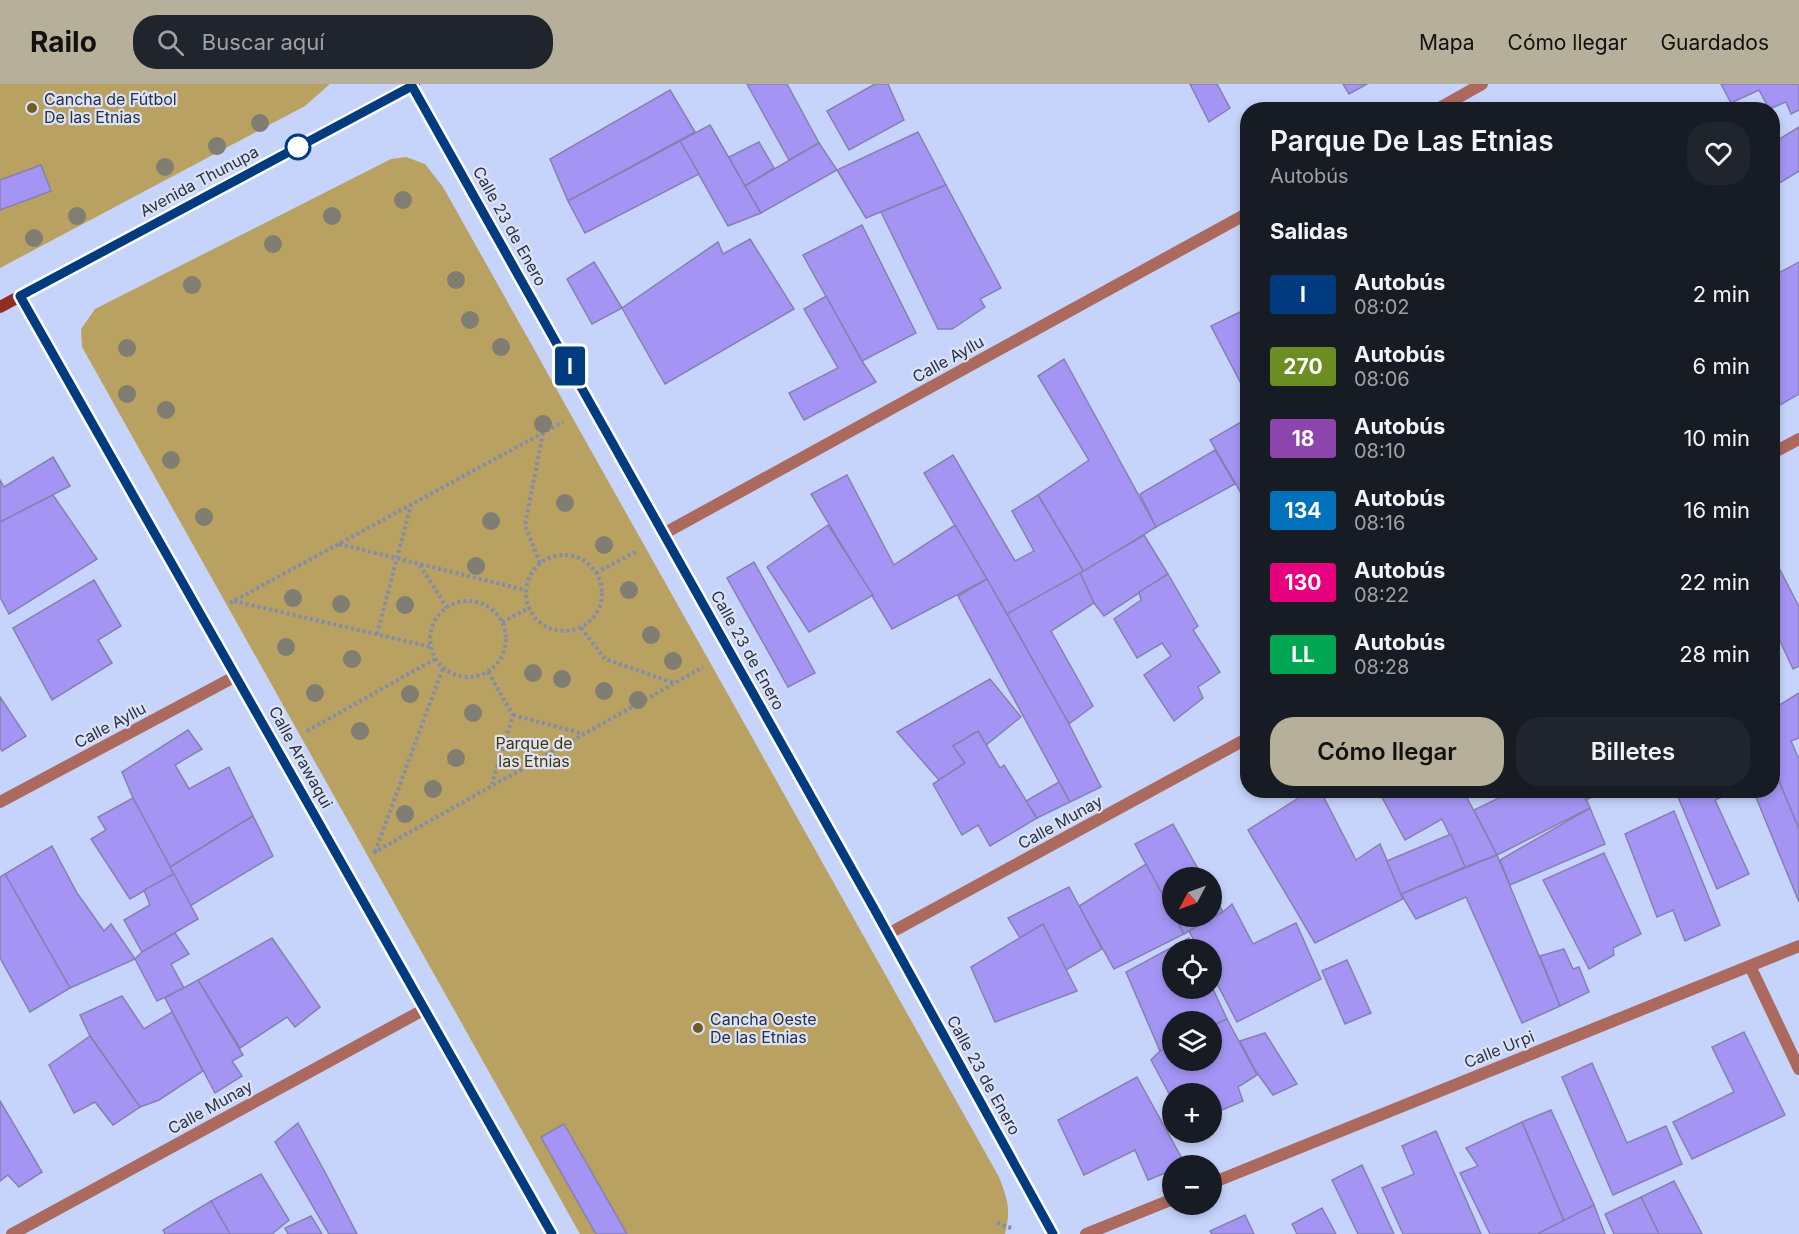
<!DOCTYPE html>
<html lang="es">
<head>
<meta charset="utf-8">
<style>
	:root { --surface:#171b24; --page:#20242c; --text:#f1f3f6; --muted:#9ea1a6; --accent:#b6af9a }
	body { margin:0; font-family:Inter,sans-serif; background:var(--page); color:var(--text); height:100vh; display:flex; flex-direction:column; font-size:22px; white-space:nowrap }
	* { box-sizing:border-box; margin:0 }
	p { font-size:20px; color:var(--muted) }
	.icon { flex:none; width:33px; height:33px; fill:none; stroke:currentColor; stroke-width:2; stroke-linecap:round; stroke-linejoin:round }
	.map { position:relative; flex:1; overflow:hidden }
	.panel { position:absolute; left:1240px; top:18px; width:540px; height:696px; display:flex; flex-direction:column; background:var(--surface); border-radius:24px; box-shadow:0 3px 9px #0003 }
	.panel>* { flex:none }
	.badge { padding:0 12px; border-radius:4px; font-size:21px; line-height:39px }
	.needle { width:39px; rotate:229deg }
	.controls { position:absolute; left:1162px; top:783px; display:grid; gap:12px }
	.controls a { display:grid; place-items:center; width:60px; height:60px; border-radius:50%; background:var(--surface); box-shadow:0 3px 9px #0003; font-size:30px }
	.map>.badge { position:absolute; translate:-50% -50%; box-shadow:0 0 0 3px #fff }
	h2 { padding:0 30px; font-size:22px; line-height:54px }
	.round { display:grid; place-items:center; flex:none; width:63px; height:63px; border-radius:24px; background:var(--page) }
	.head { display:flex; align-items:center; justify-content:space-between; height:102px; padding:0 30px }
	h1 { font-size:28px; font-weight:600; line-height:45px }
	.button { display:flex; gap:12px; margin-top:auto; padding:12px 30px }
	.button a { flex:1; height:69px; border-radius:24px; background:var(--accent); color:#111; font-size:24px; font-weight:600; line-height:69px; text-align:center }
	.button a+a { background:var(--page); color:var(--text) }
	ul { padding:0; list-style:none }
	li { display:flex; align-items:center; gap:18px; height:72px; padding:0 30px }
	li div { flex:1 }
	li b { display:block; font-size:22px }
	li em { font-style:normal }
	li .badge { min-width:66px; font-weight:700; text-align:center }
	header { display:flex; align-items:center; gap:36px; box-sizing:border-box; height:84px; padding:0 30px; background:var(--accent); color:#111 }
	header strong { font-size:28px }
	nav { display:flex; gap:33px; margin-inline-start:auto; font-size:21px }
	.search { width:420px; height:54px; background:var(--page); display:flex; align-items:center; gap:15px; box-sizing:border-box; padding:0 21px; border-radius:24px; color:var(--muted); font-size:22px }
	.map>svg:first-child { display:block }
	.green { fill:#b8a161 }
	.building { fill:#a495f5; stroke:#8680b0; stroke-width:1.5 }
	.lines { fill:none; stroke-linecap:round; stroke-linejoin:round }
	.path { stroke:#828cab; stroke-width:4; stroke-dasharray:3 3; stroke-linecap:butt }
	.lane { stroke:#ac695e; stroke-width:12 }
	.street { stroke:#ac695e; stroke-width:12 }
	.secondary { stroke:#912e23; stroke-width:12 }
	.tree { fill:#807d73 }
	.line-casing { stroke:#fff; stroke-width:14 }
	.line { stroke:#003b80; stroke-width:9 }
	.poi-dot { fill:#6d5b29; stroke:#dbe2f6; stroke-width:2 }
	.stop-dot { fill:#fff; stroke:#003b80; stroke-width:3 }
	.labels { text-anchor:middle; stroke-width:4.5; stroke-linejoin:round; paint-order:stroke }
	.poi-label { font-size:16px; fill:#2a3144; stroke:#dbe2f6; text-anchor:start }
	.street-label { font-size:16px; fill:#2a3144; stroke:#dbe2f6 }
	.park-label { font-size:16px; fill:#463603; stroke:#dbe2f6 }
</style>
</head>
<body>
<header>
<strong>Railo</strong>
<div class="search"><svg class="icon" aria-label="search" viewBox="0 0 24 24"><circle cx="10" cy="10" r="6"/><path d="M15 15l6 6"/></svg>Buscar aquí</div>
<nav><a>Mapa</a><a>Cómo llegar</a><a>Guardados</a></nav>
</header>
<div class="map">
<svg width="1799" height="1150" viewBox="0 0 1799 1150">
	<rect width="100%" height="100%" fill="#c6d4fc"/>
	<g class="green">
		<path d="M0 0H330L305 22 0 184Z"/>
		<path d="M406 73 425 80 443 103 999 1093C1008 1116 1011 1126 1005 1150H580L82 263 81 245 95 225 391 75Z"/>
	</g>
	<g class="building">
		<path d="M747 0H787L819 59 789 76Z"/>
		<path d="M875 0H888L904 36 849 66 827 27Z"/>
		<path d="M1190 0H1217L1230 24 1209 38Z"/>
		<path d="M1343 0H1367L1349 10Z"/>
		<path d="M1721 0H1799V26L1791 30 1786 18 1769 25 1759 6 1731 19Z"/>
		<path d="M670 6 695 48 568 117 550 75Z"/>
		<path d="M710 41 761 129 728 142 680 57Z"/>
		<path d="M1799 43V87L1773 103V59Z"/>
		<path d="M918 48 946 101 866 134 837 86Z"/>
		<path d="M680 57 699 90 585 149 568 117Z"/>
		<path d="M759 58 774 84 745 102 729 73Z"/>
		<path d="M819 59 837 86 761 129 745 102Z"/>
		<path d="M41 81 51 107 0 126V96Z"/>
		<path d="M946 101 1001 204 980 215 985 223 952 245H938L881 128Z"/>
		<path d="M862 141 916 249 862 277 803 171Z"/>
		<path d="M750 155 794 225 665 300 622 224 718 158 723 170Z"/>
		<path d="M594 178 622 224 592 240 567 195Z"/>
		<path d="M1799 178V310L1773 325V192Z"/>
		<path d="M826 212 862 277 876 298 804 336 789 309 838 284 804 225Z"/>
		<path d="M1240 228 1248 244V313L1211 242Z"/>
		<path d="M1064 275 1156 443 1084 488 1038 411 1089 376 1038 292Z"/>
		<path d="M1248 334V421L1210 356Z"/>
		<path d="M1215 366 1235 400 1156 443 1140 410Z"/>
		<path d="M953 371 1015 477 1034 467 1012 427 1038 411 1084 488 1007 530 924 389Z"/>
		<path d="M53 373 70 402 0 438V396L4 403Z"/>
		<path d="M847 391 894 481 955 441 987 495 892 545 811 410Z"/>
		<path d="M53 411 97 475 9 530 0 513V438Z"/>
		<path d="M828 441 873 511 809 548 767 483Z"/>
		<path d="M1144 451 1168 490 1104 532 1094 519 1080 489Z"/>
		<path d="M1773 472 1799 523V582L1793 585 1773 542Z"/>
		<path d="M754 478 815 589 788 603 727 494Z"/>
		<path d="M1080 489 1094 519 1051 547 1093 622 1069 640 1007 530Z"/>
		<path d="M1168 490 1198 542 1193 546 1220 588 1198 603 1203 614 1174 637 1144 591 1171 572 1162 559 1137 574 1114 535 1141 516 1139 508Z"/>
		<path d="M987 495 1069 640 1101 703 1070 718 958 512Z"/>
		<path d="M94 496 121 542 98 556 112 579 52 616 13 544Z"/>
		<path d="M990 595 1021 633 986 661 978 647 953 662 965 679 939 696 897 648Z"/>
		<path d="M1799 609V654L1791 657 1799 675V745L1773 683V625Z"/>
		<path d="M0 613 26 652 2 667 0 664Z"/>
		<path d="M188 646 202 665 175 681 189 705 229 683 253 732 170 783 133 714 122 688Z"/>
		<path d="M978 647 1000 684 1004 681 1037 734 990 762 978 741 962 751 933 700 965 679 953 662Z"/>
		<path d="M1773 683 1799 745V818L1753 706H1773Z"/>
		<path d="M1059 698 1070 718 1037 734 1026 717Z"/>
		<path d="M1311 706H1320L1356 776 1380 760 1403 815 1315 859 1248 746Z"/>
		<path d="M1378 706H1463L1497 771 1465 783 1442 735 1405 756Z"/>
		<path d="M1515 706H1582L1590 724 1497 771 1474 726Z"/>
		<path d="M1582 706H1606L1586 716Z"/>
		<path d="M1675 706H1737L1715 716 1749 790 1717 805Z"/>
		<path d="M133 714 174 790 130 815 91 755 106 746 98 733Z"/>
		<path d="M1590 724 1605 760 1510 801 1500 776Z"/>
		<path d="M1674 727 1720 841 1685 857 1673 826 1657 833 1625 750Z"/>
		<path d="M253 732 273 772 190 822 170 783Z"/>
		<path d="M1173 740 1203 794H1173V830L1135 760Z"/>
		<path d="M1451 750 1465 783 1401 810 1387 777Z"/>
		<path d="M52 762 77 809 104 847 111 840 135 875 70 904 5 790Z"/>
		<path d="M1604 769 1641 850 1613 864 1614 871 1589 885 1543 796Z"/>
		<path d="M1497 771 1560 922 1522 939 1466 813 1416 835 1401 810Z"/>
		<path d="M1146 780 1184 850 1114 885 1079 822Z"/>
		<path d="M5 790 70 904 30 928 0 874V793Z"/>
		<path d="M174 790 198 835 142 868 124 836 150 821 144 806Z"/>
		<path d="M1069 803 1102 865 1066 886 1043 840 1020 854 1008 834Z"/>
		<path d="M1212 809 1223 828 1184 850 1175 832H1212Z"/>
		<path d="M1232 820 1253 860 1296 839 1321 895 1237 938 1212 890V866H1199L1189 847 1223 828Z"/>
		<path d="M1043 840 1077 907 995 938 971 883Z"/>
		<path d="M175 849 189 870 171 880 184 904 157 917 135 875 142 868Z"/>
		<path d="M272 854 320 923 295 943 287 933 240 964 198 896Z"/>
		<path d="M1189 854 1194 866H1173V904H1212V903L1227 935 1212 942V938H1173V960L1160 967 1126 888Z"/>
		<path d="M1564 865 1573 885 1579 883 1589 908 1560 922 1540 872Z"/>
		<path d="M1347 876 1371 929 1345 940 1322 887Z"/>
		<path d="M198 896 243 971 232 977 242 992 215 1009 165 914Z"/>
		<path d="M122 912 144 945 172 928 203 987 159 1016 140 1023 90 952 80 931Z"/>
		<path d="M1227 935 1257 991 1238 1003 1243 1017 1212 1030V1010H1173V1017L1151 976 1160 967 1173 960V976H1212V942Z"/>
		<path d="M1744 948 1785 1031 1692 1075 1673 1038 1734 1008 1712 963Z"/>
		<path d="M1265 949 1297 1000 1273 1011 1255 986 1240 957Z"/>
		<path d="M90 952 140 1023 113 1041 95 1018 74 1029 49 981Z"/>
		<path d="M1592 979 1627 1059 1666 1042 1682 1080 1613 1111 1562 993Z"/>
		<path d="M1137 993 1185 1080 1173 1082V1086L1148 1096 1135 1066 1084 1091 1058 1036Z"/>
		<path d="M0 1017 42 1088 19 1103 8 1091 0 1097Z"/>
		<path d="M1551 1026 1594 1121 1564 1137 1522 1038Z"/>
		<path d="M1522 1038 1564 1137 1538 1150H1490L1460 1089 1478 1082 1466 1064Z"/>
		<path d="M298 1039 326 1090 357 1150H329L275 1058Z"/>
		<path d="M564 1040 627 1150H596L541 1053Z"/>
		<path d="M1436 1047 1481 1150H1403L1382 1104 1414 1090 1402 1062Z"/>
		<path d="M1362 1081 1394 1150H1358L1332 1096Z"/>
		<path d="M261 1090 289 1136 272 1150H230L211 1117Z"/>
		<path d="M1674 1097 1702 1150H1659L1641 1113Z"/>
		<path d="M1641 1113 1659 1150H1614L1605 1130Z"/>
		<path d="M211 1117 230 1150H165L163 1146Z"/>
		<path d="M1594 1121 1605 1150H1540L1539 1149Z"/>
		<path d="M1322 1124 1336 1150H1297L1292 1140Z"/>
		<path d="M1245 1131 1254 1150H1212L1210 1147Z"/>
		<path d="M311 1132 322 1150H288L285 1144Z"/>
	</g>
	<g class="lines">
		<g class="path">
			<path d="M339 460 525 506"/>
			<circle cx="564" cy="509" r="38"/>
			<path d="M540 479 525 441 543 349"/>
			<path d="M420 481 447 524"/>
			<path d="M596 489 637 467"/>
			<circle cx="468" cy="555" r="38"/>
			<path d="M234 517 431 563"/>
			<path d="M230 519 563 338"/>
			<path d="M502 538 529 524"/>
			<path d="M581 544 605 575 674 599"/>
			<path d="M377 550 411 421"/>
			<path d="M488 588 513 631 492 700"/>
			<path d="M513 631 584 650"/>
			<path d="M307 647 435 575"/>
			<path d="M375 768 443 584"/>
			<path d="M373 769 703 583"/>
			<path d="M997 1139 1014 1145"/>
		</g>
		<path class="lane" d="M1750 882 1799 985"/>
		<g class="street">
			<path d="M411 0 888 850 1053 1150"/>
			<path d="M1436 26 1482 0"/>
			<path d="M20 212 552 1150"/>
			<path d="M1773 369 1799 355"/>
			<path d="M665 449 1248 129"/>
			<path d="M0 718 236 592"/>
			<path d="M888 850 1248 654"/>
			<path d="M1212 1099 1799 862"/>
			<path d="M12 1150 425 925"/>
			<path d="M1086 1150 1173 1115"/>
		</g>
		<path class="secondary" d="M0 223 414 0"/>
	</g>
	<g class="tree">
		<circle cx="260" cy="39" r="9"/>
		<circle cx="217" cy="62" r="9"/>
		<circle cx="165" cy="83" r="9"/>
		<circle cx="403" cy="116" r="9"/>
		<circle cx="77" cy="132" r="9"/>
		<circle cx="332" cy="132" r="9"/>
		<circle cx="34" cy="154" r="9"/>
		<circle cx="273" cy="160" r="9"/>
		<circle cx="456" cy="196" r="9"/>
		<circle cx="192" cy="201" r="9"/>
		<circle cx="470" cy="236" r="9"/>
		<circle cx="501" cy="263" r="9"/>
		<circle cx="127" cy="264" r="9"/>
		<circle cx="127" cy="310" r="9"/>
		<circle cx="166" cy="326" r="9"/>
		<circle cx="543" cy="340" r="9"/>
		<circle cx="171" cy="376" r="9"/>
		<circle cx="565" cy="419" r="9"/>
		<circle cx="204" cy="433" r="9"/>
		<circle cx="491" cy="437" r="9"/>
		<circle cx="604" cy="461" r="9"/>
		<circle cx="476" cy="482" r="9"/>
		<circle cx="629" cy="506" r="9"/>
		<circle cx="293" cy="514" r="9"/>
		<circle cx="341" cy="520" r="9"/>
		<circle cx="405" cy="521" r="9"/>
		<circle cx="651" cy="551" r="9"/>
		<circle cx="286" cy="563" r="9"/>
		<circle cx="352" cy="575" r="9"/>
		<circle cx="673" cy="577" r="9"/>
		<circle cx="533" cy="589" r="9"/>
		<circle cx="562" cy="595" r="9"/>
		<circle cx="604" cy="607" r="9"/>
		<circle cx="315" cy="609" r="9"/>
		<circle cx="410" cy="610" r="9"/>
		<circle cx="638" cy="616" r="9"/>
		<circle cx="473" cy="629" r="9"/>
		<circle cx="360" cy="647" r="9"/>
		<circle cx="456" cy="674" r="9"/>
		<circle cx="433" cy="705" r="9"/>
		<circle cx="405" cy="730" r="9"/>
	</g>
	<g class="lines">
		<g class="line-casing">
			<path id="line" d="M552 1150 20 212 412 2 877 830 1053 1150"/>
		</g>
		<use href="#line" class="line"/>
	</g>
	<g class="poi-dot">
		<circle cx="32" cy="24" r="6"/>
		<circle cx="698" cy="944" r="6"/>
	</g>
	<circle class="stop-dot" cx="298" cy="63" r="12"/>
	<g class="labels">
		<g class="poi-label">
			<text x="44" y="21">Cancha de Fútbol<tspan x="44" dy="18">De las Etnias</tspan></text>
			<text x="710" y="941">Cancha Oeste<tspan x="710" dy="18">De las Etnias</tspan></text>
		</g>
		<g class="street-label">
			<text transform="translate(199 97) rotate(-28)" y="6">Avenida Thunupa</text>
			<text transform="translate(510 142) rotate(61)" y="6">Calle 23 de Enero</text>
			<text transform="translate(948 275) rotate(-29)" y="6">Calle Ayllu</text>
			<text transform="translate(748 566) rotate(61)" y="6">Calle 23 de Enero</text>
			<text transform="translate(110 641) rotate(-28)" y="6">Calle Ayllu</text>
			<text transform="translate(301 673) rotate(61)" y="6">Calle Arawaqui</text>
			<text transform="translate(1060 738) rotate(-29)" y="6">Calle Munay</text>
			<text transform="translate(1499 965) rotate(-22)" y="6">Calle Urpi</text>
			<text transform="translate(984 991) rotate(61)" y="6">Calle 23 de Enero</text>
			<text transform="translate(210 1023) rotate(-29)" y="6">Calle Munay</text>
		</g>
		<g class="park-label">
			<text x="534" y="665">Parque de<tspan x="534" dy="18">las Etnias</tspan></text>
		</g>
	</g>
</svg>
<div class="controls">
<a><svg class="needle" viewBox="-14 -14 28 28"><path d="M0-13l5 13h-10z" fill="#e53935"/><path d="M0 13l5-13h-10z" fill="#9ea1a6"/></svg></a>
<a><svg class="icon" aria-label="locate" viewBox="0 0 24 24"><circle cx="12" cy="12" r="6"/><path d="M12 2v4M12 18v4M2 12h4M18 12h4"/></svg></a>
<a><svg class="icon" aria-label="layers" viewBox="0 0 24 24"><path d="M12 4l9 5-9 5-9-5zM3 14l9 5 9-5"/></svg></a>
<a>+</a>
<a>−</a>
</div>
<b class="badge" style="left:570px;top:282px;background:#003b80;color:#fff">I</b>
<section class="panel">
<div class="head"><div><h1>Parque De Las Etnias</h1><p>Autobús</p></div><a class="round"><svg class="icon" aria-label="heart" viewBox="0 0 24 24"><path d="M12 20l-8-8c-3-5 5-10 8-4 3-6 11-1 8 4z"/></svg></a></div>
<h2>Salidas</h2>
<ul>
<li><span class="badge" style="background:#003b80;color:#fff">I</span><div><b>Autobús</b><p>08:02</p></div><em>2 min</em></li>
<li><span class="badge" style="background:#6b8e23;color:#fff">270</span><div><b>Autobús</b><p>08:06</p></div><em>6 min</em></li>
<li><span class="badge" style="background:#8e44ad;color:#fff">18</span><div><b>Autobús</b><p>08:10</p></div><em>10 min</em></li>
<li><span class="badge" style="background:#0072bc;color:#fff">134</span><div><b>Autobús</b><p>08:16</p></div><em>16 min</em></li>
<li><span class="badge" style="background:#e6007e;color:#fff">130</span><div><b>Autobús</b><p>08:22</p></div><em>22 min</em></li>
<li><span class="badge" style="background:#00a651;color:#fff">LL</span><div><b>Autobús</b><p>08:28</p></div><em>28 min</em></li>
</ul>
<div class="button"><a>Cómo llegar</a><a>Billetes</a></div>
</section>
</div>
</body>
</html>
